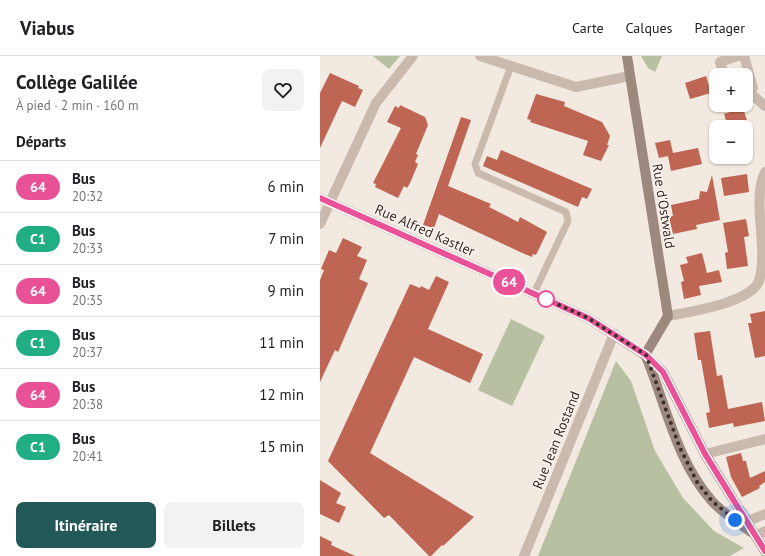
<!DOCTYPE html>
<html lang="fr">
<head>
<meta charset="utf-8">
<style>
	:root { --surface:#fff; --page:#f2f2f2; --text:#202124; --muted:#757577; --line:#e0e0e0; --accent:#235858 }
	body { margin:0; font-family:"PT Sans",sans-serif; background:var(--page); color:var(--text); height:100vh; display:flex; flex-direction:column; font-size:15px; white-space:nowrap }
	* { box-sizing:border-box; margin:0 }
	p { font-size:13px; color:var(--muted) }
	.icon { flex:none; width:22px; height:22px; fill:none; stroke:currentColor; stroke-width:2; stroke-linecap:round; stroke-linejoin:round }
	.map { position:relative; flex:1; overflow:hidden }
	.panel { display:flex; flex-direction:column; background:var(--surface); width:320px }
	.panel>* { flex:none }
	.badge { padding:0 8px; border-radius:13px; font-size:14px; line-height:26px }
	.fabs { position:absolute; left:389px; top:12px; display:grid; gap:8px }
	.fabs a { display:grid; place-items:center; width:44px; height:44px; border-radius:8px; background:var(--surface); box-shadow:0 1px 3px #0004; font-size:20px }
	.you { position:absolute; width:20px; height:20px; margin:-10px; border:3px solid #fff; border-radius:50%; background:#1a73e8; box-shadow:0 0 0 6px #1a73e833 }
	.map>.badge { position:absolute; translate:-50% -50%; box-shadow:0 0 0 2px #fff }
	h2 { padding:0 16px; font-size:15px; line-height:36px }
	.round { display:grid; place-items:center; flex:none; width:42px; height:42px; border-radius:8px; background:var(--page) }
	.summary { display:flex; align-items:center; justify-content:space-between; height:68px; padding:0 16px }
	h1 { font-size:19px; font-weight:700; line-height:30px }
	.cta { display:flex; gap:8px; margin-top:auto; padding:8px 16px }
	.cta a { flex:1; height:46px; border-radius:8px; background:var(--accent); color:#fff; font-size:16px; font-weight:700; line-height:46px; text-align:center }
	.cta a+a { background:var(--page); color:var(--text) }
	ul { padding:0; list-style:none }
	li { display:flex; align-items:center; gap:12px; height:52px; padding:0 16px; border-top:1px solid var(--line) }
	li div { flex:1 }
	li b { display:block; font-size:15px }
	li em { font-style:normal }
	li .badge { min-width:44px; font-weight:700; text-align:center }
	header { display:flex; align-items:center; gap:24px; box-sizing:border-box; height:56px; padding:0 20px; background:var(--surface); border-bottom:1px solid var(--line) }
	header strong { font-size:19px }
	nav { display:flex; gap:22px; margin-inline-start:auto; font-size:14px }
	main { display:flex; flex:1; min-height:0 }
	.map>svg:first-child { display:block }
	.green { fill:#b8c0a2 }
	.building { fill:#be6653 }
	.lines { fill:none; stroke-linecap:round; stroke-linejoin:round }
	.service { stroke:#cab9ad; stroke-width:7 }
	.minor { stroke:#cab9ad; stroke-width:10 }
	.tertiary { stroke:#cab9ad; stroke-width:10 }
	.secondary { stroke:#9d887f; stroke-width:10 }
	.line-casing { stroke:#fff; stroke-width:9 }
	.line { stroke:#ea5297; stroke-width:6 }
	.walk { stroke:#392f2b; stroke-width:4; stroke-dasharray:0 7.2 }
	.stop-dot { fill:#fff; stroke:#ea5297; stroke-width:2 }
	.labels { text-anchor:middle; stroke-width:3; stroke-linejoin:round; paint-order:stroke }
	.street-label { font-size:14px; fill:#392f2b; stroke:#faf3ee }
</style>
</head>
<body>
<header>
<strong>Viabus</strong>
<nav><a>Carte</a><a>Calques</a><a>Partager</a></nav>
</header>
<main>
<section class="panel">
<div class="summary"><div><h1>Collège Galilée</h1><p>À pied · 2 min · 160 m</p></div><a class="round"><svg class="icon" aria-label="heart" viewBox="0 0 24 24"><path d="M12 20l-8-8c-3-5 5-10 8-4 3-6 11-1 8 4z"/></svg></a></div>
<h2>Départs</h2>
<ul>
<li><span class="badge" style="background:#ea5297;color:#fff">64</span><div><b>Bus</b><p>20:32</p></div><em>6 min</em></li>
<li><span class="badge" style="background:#22ae84;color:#fff">C1</span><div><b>Bus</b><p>20:33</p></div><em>7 min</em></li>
<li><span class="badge" style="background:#ea5297;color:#fff">64</span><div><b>Bus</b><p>20:35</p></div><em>9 min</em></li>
<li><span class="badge" style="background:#22ae84;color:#fff">C1</span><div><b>Bus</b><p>20:37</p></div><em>11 min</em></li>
<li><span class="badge" style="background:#ea5297;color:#fff">64</span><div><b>Bus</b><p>20:38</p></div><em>12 min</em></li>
<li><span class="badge" style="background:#22ae84;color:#fff">C1</span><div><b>Bus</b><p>20:41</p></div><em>15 min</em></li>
</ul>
<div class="cta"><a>Itinéraire</a><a>Billets</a></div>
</section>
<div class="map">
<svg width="445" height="500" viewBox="0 0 445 500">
	<rect width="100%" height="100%" fill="#f2e9e1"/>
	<g class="green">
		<path d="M53 0H80L69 13Z"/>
		<path d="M321 0H342L335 16 328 12Z"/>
		<path d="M191 263 225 280 192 350 158 334Z"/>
		<path d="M296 305 311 325 335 395 363 442 394 475 424 492 410 500H218Z"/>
	</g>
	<g class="building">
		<path d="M10 17 39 30 38 32 43 34 35 51 22 45 0 92V37Z"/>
		<path d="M386 20 391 37 370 43 365 27Z"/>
		<path d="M216 38 245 46 244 50 282 66 290 80 287 89H289L281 105 263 99 268 85 210 66 211 64 207 63Z"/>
		<path d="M80 49 105 61 108 69 96 98 98 99 95 106 98 108 90 127 87 132 84 130 78 142 55 131 56 128 53 127 81 72 67 66 75 50 79 52Z"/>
		<path d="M423 52 429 71H408L404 58Z"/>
		<path d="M141 61 151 64 128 130 171 148 169 151 198 166 200 161 227 176 216 199 213 198 212 201 200 196 119 158 114 172 103 169Z"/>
		<path d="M350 84 353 97 378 92 382 108 351 115 348 100 339 102 335 87Z"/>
		<path d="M181 94 272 133 267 143 262 141 258 151 163 110 167 100 177 104Z"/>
		<path d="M427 118 429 136 404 140 401 122Z"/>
		<path d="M392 119 400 164 376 169 377 173 353 178 349 161 353 160 351 149 379 143 380 135 387 136Z"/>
		<path d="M426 163 429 180 424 181 428 210 407 213 405 197 408 196 403 167Z"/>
		<path d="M23 182 42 191 37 200 47 204 39 223 48 227 18 296 15 294 0 326V224L4 214 1 213 9 194 16 197Z"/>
		<path d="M382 197 387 217 399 214 402 226 379 230 381 239 364 243 361 226 364 225 360 209 368 207 366 201Z"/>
		<path d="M116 220 129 226 108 273 163 298 150 327 94 301 50 397 154 461 123 490 122 489 111 500H109L69 459 64 462 8 405 90 228 100 232 101 230 109 234Z"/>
		<path d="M445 255V300L435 302 428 267H432L430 258Z"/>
		<path d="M390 275 397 320 402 319 408 353 442 346 445 365 414 371 413 367 389 372 386 357 390 356 381 304H378L374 277Z"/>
		<path d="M421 397 423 405H426L430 422 445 415V426L439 430 440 432 422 441 411 421 406 401Z"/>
		<path d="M0 424 21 437 16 447 26 451 19 467 0 458Z"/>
		<path d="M0 480 12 486 11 489 35 500H0Z"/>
	</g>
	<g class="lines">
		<path class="service" d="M191 10 155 108 158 117 246 156 248 165 214 237"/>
		<g class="minor">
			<path d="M160 0 256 31 310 20"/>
			<path d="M424 0 433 32 426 34"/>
			<path d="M404 19 400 6 418 0"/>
			<path d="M427 34 445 50"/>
			<path d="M0 168 56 47 93 0"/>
			<path d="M348 260C369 256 430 247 439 225 445 205 441 181 440 161 439 147 439 128 445 116"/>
			<path d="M385 398 445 383"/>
			<path d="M428 465 445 458"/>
			<path d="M436 480 445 475"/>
			<path d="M204 500 294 278"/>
		</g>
		<path class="tertiary" d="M0 142 268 262 325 299"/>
		<g class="secondary">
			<path d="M307 0 348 260 325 299"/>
			<path d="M325 299 343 316 385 398 445 495"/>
			<path d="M327 303C346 350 357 405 391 444 402 457 418 466 431 476"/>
		</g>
	</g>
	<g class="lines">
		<g class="line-casing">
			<path id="line" d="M0 142 268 262 326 299 343 316 385 398 445 495"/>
		</g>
		<use href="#line" class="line"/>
		<path class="walk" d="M226 243 268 262 326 299 360 392 377 426 392 445 415 464"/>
	</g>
	<circle class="stop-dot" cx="226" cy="243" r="8"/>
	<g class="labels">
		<g class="street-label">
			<text transform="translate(344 150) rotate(81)" y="5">Rue d'Ostwald</text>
			<text transform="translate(105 174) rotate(24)" y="5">Rue Alfred Kastler</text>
			<text transform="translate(236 384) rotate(-68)" y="5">Rue Jean Rostand</text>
		</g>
	</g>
</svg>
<div class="fabs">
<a>+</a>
<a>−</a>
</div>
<div class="you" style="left:415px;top:464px"></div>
<b class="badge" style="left:189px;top:226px;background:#ea5297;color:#fff">64</b>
</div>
</main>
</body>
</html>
